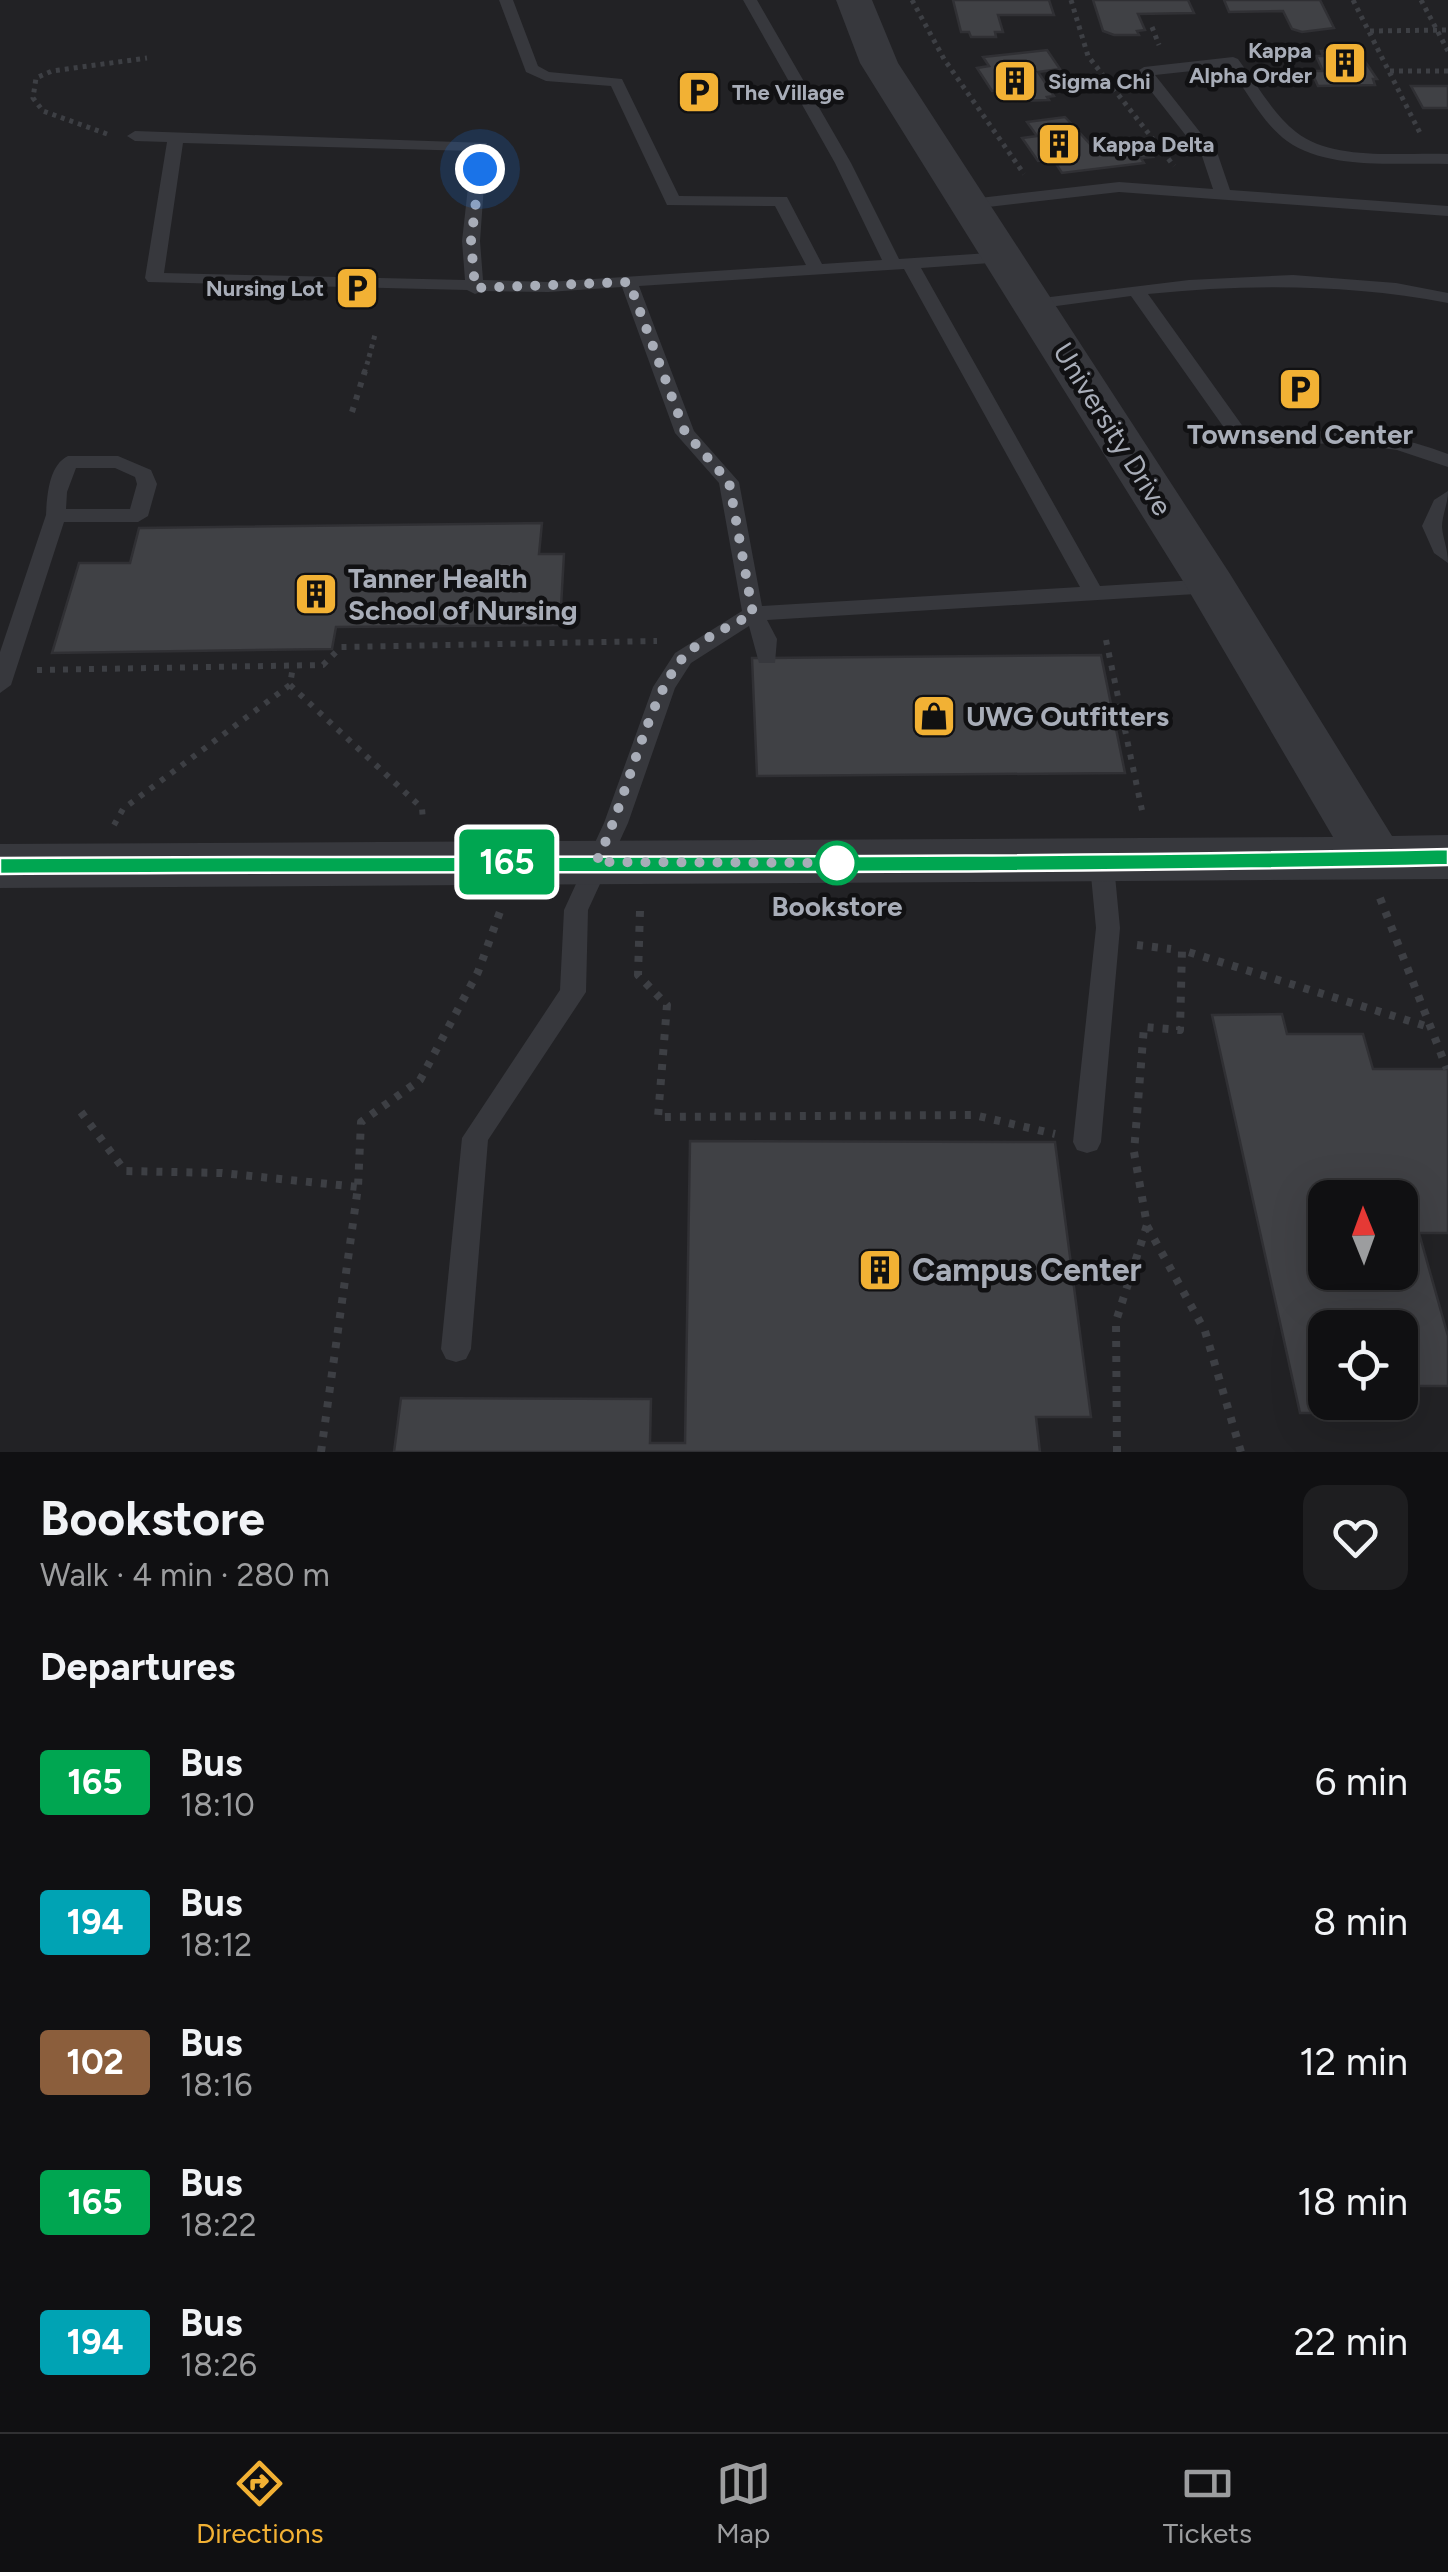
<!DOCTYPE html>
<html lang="en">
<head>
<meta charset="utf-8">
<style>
	:root { --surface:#101012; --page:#1e1e20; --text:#f1f3f6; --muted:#9c9d9f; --line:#303032; --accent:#f2b134 }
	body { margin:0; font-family:Figtree,sans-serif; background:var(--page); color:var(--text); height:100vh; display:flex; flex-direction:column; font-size:38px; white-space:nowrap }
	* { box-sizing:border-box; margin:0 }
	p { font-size:32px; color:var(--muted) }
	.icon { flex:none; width:55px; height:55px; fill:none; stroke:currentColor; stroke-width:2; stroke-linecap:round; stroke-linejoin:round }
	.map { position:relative; height:1452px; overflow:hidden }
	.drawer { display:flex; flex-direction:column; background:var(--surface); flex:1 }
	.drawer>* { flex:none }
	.badge { padding:0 20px; border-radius:8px; font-size:35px; line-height:65px }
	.needle { width:65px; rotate:359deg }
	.fabs { position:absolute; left:1308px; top:1180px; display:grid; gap:20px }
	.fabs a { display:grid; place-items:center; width:110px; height:110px; border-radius:20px; background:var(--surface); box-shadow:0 10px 40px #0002,0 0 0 2px var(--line); font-size:50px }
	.you { position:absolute; width:50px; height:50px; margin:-25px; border:8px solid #fff; border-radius:50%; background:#1a73e8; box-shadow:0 0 0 15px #1a73e833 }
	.map>.badge { position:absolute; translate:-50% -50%; box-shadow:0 0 0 5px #fff }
	h2 { padding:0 40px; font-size:38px; line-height:90px }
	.round { display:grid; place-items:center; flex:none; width:105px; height:105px; border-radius:20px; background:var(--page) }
	.overview { display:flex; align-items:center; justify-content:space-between; height:170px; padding:0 40px }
	h1 { font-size:48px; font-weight:700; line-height:75px }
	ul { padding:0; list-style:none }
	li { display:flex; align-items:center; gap:30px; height:140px; padding:0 40px }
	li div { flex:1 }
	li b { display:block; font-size:38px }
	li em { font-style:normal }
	li .badge { min-width:110px; font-weight:700; text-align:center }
	.menu { display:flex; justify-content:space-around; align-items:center; height:140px; border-top:2px solid var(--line); background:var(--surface); font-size:28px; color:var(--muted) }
	.menu a { display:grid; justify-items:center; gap:5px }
	.menu .selected { color:var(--accent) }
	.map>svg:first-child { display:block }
	.built { fill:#222225; fill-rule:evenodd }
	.building { fill:#404145; stroke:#303034; stroke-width:2.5; fill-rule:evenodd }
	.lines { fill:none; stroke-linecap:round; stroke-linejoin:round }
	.path-far2 { stroke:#3d3f44; stroke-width:5; stroke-dasharray:4 5; stroke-linecap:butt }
	.path-far1 { stroke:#3d3f44; stroke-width:6; stroke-dasharray:5 8; stroke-linecap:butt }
	.path { stroke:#3d3f44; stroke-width:8; stroke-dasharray:6 9; stroke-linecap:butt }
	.service { fill:#37383d; fill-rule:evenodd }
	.tertiary { fill:#37383d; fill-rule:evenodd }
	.line { fill:#00a651; stroke:#fff; stroke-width:2.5 }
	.walk { stroke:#a8adb8; stroke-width:10; stroke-dasharray:0 18 }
	.stop-dot { fill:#fff; stroke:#00a651; stroke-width:5 }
	.labels { text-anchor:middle; stroke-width:9; stroke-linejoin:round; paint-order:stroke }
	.far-poi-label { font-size:22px; font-weight:bold; fill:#a8adb8; stroke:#111113; text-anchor:start }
	.street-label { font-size:28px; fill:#a8adb8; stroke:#111113 }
	.poi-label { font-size:28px; font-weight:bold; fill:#a8adb8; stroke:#111113; text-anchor:start }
	.stop-label { font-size:28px; font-weight:bold; fill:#a8adb8; stroke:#111113 }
	.near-poi-label { font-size:32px; font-weight:bold; fill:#a8adb8; stroke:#111113; text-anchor:start }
</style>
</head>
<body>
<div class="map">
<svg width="1448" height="1452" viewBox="0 0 1448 1452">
	<rect width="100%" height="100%" fill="#161618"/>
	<path class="built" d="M0 0H1448V1452H0ZM1325 1198H1400V1272H1325ZM1325 1328H1400V1402H1325Z"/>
	<g class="building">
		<path d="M953 0H1049L1054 15H998L1003 32H995L996 37H971L969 32H961Z"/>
		<path d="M1093 0H1188L1194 13 1138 14 1145 30 1137 31 1139 35H1114L1103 31Z"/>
		<path d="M1224 0H1320L1334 28 1302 32 1292 29 1283 11 1229 12Z"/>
		<path d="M1047 50 1060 69 1038 72 1054 96 1047 97 1049 100 1012 101 1005 90 992 91 977 68 989 66 983 57Z"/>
		<path d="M1321 51H1358L1377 79H1373L1375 85 1318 86 1311 71H1323L1316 56H1323Z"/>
		<path d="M1411 86H1448V108H1423Z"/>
		<path d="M1065 117 1091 145 1142 142 1153 157 1141 158 1144 163 1062 173 1053 159 1038 161 1022 138 1037 136 1027 122Z"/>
		<path d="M542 523 539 554H564L560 625 336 627 332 649 52 653 79 563H130L139 528Z"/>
		<path d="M1101 655 1125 773 757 776 752 658Z"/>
		<path d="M1282 1014 1287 1034H1363L1373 1069H1448V1233H1419L1448 1336V1386H1400V1328H1325V1402H1382L1384 1413H1300L1212 1015ZM1325 1198H1400V1272H1325Z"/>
		<path d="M690 1141 1055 1142 1091 1417H1036L1040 1452H394L401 1398 651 1399 650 1443H685Z"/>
	</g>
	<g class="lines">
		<g class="path-far2">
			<path d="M912 0 944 59 1024 174"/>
			<path d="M1071 0 1088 56 1174 166"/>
			<path d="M1353 0 1420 133"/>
			<path d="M1421 0 1448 51"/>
			<path d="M1152 27 1159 45"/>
			<path d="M1370 31 1448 30"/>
			<path d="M1390 71H1448"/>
			<path d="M107 134 43 111 33 98 36 78 52 71 147 58"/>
			<path d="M369 357 376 331"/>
			<path d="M364 373 368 361"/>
		</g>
		<g class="path-far1">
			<path d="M352 412 365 371"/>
			<path d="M1106 640 1143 815"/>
			<path d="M37 670 323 665 341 647 657 641"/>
			<path d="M290 685 422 808 423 821"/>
			<path d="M114 825 123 809 290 685 293 666"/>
		</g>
		<g class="path">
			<path d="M1380 898 1447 1069"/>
			<path d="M640 911 638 975 667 1005 658 1117 974 1115 1055 1134"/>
			<path d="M1137 945 1171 949"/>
			<path d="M81 1112 125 1171 222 1173 358 1187"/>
			<path d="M1147 1226 1205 1331 1241 1452"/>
			<path d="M321 1452 358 1187 361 1122 420 1080 478 972 501 909"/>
			<path d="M1117 1452 1116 1321 1147 1225 1134 1152 1144 1027 1180 1030 1182 950 1432 1028"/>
		</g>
		<g class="service">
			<path d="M499 0H513L538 66 549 72 622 79 679 196 787 197 822 264 882 260 835 163 743 0H757L851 163 899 259 1004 252 1013 257 1004 262 921 268 1100 586 1212 579 1222 586 1212 593 767 620 777 639 775 663H759L749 626 691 663 675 688 628 823 588 910 586 992 488 1140 471 1349 466 1359 456 1362 446 1359 441 1349 462 1138 560 990 564 910 604 823 653 687 675 653 742 611 719 483 675 433 622 287 548 292 483 291 475 294 467 290 148 282 145 278 167 142 135 141 127 136 135 131 487 143 480 241 483 280 548 282 806 265 775 206 667 205 611 86 546 81 526 72ZM183 143 472 151 462 241 465 280 164 273ZM904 269 1080 587 762 606 739 482 694 431 639 286Z"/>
			<path d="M1233 57 1238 59C1256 83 1272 113 1296 132 1334 162 1402 152 1448 154V164C1399 162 1329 171 1287 141 1262 123 1247 91 1229 67L1155 75 1218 155 1230 190 1448 206V216L1119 192 971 209 963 204 971 199 1119 182 1213 189 1202 156 1136 72 1144 67Z"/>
			<path d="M1293 275 1396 283 1448 293V303C1347 284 1250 284 1148 294L1249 435C1317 428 1384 429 1448 454V467L1397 450 1348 443 1237 446 1131 296 1034 309 1025 304 1034 299 1189 280Z"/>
			<path d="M68 456H118L151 470 157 484 148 516 138 522H64L11 685 0 693V652L46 515C47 495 49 465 68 456ZM76 468H115L135 477 137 484 130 509H66L67 492Z"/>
			<path d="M1448 491C1448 504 1442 515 1442 527 1443 539 1448 549 1448 563L1434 553 1422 526 1434 500Z"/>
			<path d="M1102 856 1110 859 1114 865 1120 928 1101 1142 1097 1150 1087 1153 1077 1150 1073 1142 1096 928 1090 865 1094 859Z"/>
		</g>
		<path class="tertiary" d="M836 0H872L898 63 1230 574 1392 836 1448 835V879L0 888V844L1333 837 1186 586 860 63Z"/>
	</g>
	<path class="line" d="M1448 849V865C965 876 483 870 0 874V858C483 855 965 860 1448 849Z"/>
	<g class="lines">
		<path class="walk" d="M480 169 471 241 475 288 629 282 685 432 729 482 753 614C729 627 699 639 681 660 645 705 626 804 596 862L837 863"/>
	</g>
	<defs>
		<g id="building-square" transform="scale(2.25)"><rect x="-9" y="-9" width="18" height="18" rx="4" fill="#f2b134" stroke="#111113"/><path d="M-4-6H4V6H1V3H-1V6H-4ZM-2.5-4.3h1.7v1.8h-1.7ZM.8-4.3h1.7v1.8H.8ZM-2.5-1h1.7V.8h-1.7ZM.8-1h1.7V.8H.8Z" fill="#111"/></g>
		<g id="parking-square" transform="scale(2.25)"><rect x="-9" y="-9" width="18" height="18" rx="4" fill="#f2b134" stroke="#111113"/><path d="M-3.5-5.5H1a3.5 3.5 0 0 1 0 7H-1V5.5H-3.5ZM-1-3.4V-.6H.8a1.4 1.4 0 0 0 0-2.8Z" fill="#111"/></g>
		<g id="shop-square" transform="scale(2.25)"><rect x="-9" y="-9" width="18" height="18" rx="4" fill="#f2b134" stroke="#111113"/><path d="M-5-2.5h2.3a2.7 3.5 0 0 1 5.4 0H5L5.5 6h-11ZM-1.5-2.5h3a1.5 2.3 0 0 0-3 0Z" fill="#111"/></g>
	</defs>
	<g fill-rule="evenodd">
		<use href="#building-square" x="1345" y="63"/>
		<use href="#building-square" x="1015" y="81"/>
		<use href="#parking-square" x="699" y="92"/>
		<use href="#building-square" x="1059" y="144"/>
		<use href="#parking-square" x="357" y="288"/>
		<use href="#parking-square" x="1300" y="389"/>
		<use href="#building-square" x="316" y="594"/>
		<use href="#shop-square" x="934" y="716"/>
		<use href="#building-square" x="880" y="1270"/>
	</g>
	<circle class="stop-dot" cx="837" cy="863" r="20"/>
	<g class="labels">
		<g class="far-poi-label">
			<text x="1312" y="58" text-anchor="end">Kappa<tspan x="1312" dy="25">Alpha Order</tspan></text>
			<text x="1048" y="89">Sigma Chi</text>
			<text x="732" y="100">The Village</text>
			<text x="1092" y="152">Kappa Delta</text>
			<text x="324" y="296" text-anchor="end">Nursing Lot</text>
		</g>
		<g class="street-label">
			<text transform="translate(1113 429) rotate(58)" y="10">University Drive</text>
		</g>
		<g class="poi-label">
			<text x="1300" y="444" text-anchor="middle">Townsend Center</text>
			<text x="348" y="588">Tanner Health<tspan x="348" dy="32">School of Nursing</tspan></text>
			<text x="966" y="726">UWG Outfitters</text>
		</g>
		<g class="stop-label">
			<text x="837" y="916">Bookstore</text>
		</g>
		<g class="near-poi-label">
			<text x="912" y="1281">Campus Center</text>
		</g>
	</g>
</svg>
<div class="fabs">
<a><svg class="needle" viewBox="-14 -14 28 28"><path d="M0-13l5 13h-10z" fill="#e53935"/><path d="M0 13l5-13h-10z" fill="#9c9d9f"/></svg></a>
<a><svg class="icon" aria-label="locate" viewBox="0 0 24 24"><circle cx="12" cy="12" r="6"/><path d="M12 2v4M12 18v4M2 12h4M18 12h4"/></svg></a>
</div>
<div class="you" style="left:480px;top:169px"></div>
<b class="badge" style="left:507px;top:862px;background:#00a651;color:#fff">165</b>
</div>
<section class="drawer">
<div class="overview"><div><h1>Bookstore</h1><p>Walk · 4 min · 280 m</p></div><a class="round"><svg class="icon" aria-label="heart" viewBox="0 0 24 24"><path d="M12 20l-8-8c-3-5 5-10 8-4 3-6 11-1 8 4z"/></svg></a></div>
<h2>Departures</h2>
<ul>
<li><span class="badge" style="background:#00a651;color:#fff">165</span><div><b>Bus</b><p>18:10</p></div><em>6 min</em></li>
<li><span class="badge" style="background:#00a3b4;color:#fff">194</span><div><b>Bus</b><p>18:12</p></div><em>8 min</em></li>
<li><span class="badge" style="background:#8b5e3c;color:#fff">102</span><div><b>Bus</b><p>18:16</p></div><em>12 min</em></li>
<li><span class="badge" style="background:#00a651;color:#fff">165</span><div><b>Bus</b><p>18:22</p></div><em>18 min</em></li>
<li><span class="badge" style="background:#00a3b4;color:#fff">194</span><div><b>Bus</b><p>18:26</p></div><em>22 min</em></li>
</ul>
</section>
<nav class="menu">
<a class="selected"><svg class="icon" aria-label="directions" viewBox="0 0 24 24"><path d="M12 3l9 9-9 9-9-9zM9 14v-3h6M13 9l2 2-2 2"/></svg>Directions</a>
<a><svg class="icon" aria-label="map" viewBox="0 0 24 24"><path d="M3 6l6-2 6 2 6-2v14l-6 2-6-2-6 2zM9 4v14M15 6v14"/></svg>Map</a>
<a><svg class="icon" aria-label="tickets" viewBox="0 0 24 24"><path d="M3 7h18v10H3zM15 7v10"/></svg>Tickets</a>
</nav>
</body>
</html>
